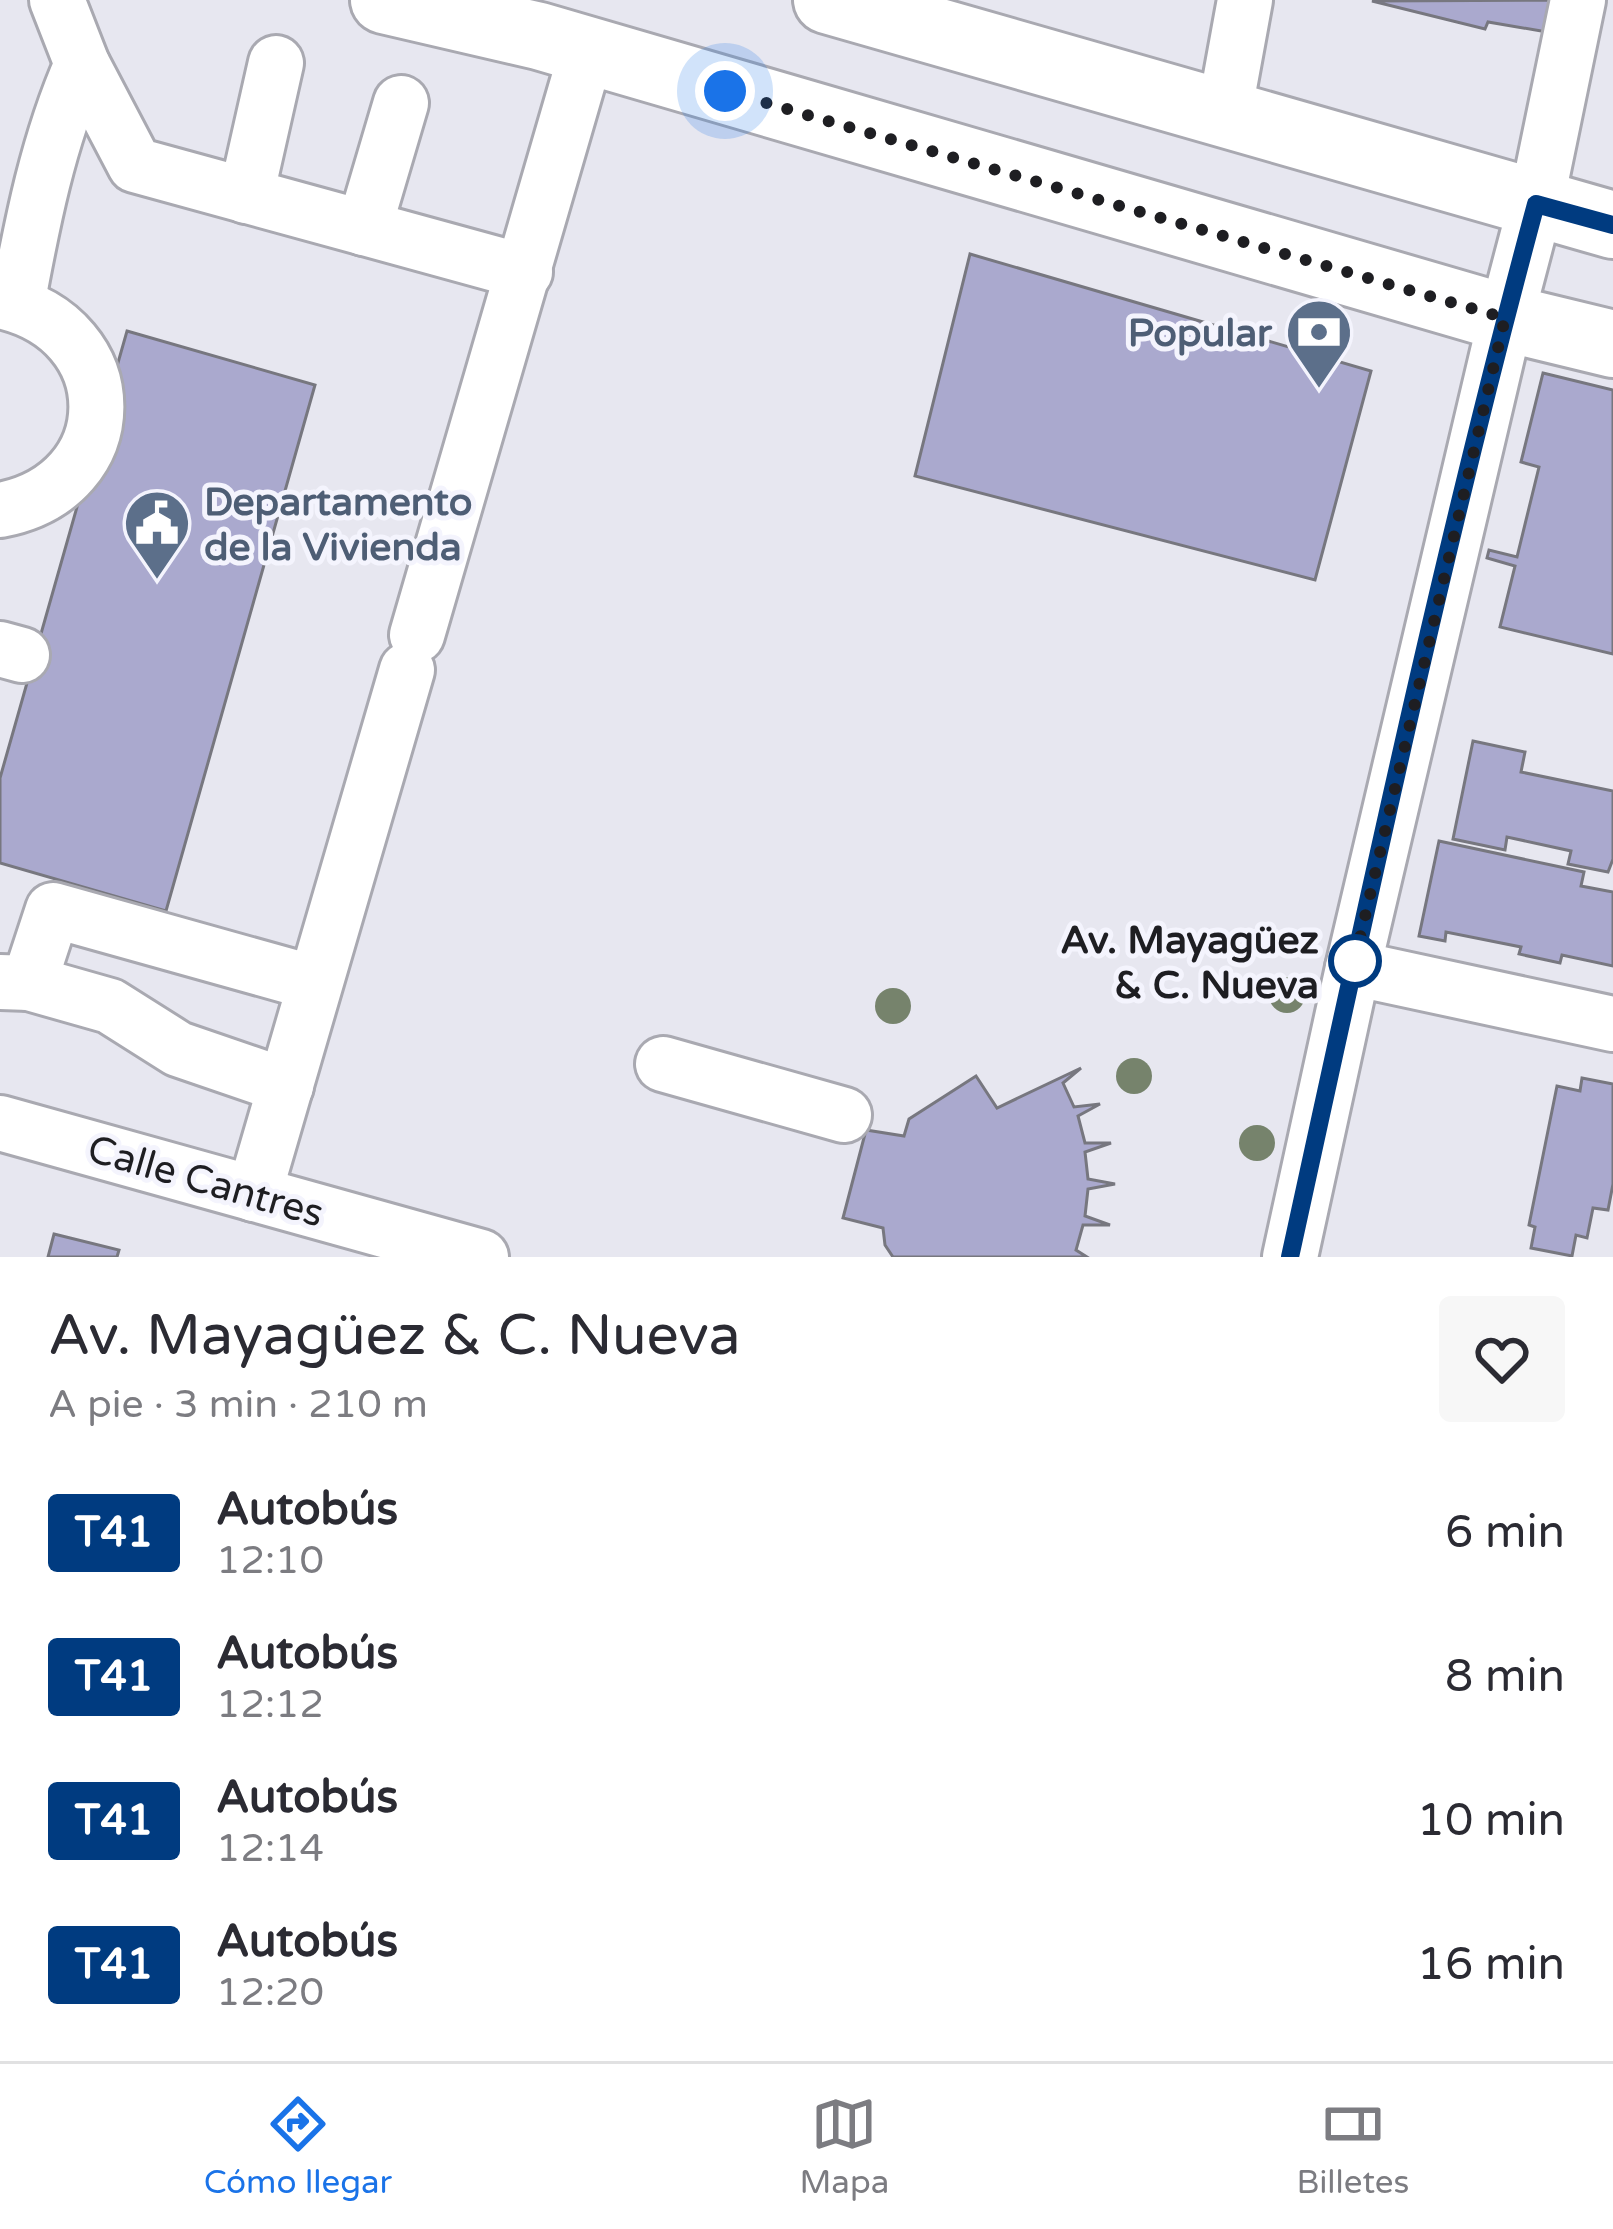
<!DOCTYPE html>
<html lang="es">
<head>
<meta charset="utf-8">
<style>
	:root { --surface:#fff; --page:#f7f7f7; --text:#2b2b33; --muted:#7c7c81; --line:#e1e1e2; --accent:#1a73e8 }
	body { margin:0; font-family:"Varela Round",sans-serif; background:var(--page); color:var(--text); height:100vh; display:flex; flex-direction:column; font-size:45px; white-space:nowrap }
	* { box-sizing:border-box; margin:0 }
	p { font-size:39px; color:var(--muted) }
	.icon { flex:none; width:66px; height:66px; fill:none; stroke:currentColor; stroke-width:2; stroke-linecap:round; stroke-linejoin:round }
	.map { position:relative; height:1257px; overflow:hidden }
	.drawer { display:flex; flex-direction:column; background:var(--surface); flex:1 }
	.drawer>* { flex:none }
	.badge { padding:0 24px; border-radius:9px; font-size:42px; line-height:78px }
	.you { position:absolute; width:60px; height:60px; margin:-30px; border:9px solid #fff; border-radius:50%; background:#1a73e8; box-shadow:0 0 0 18px #1a73e833 }
	.map>.badge { position:absolute; translate:-50% -50%; box-shadow:0 0 0 6px #fff }
	.round { display:grid; place-items:center; flex:none; width:126px; height:126px; border-radius:12px; background:var(--page) }
	.head { display:flex; align-items:center; justify-content:space-between; height:204px; padding:0 48px }
	h1 { font-size:57px; font-weight:600; line-height:90px }
	ul { padding:0; list-style:none }
	li { display:flex; align-items:center; gap:36px; height:144px; padding:0 48px }
	li div { flex:1 }
	li b { display:block; font-size:45px }
	li em { font-style:normal }
	li .badge { min-width:132px; font-weight:700; text-align:center }
	.dock { display:flex; justify-content:space-around; align-items:center; height:168px; border-top:3px solid var(--line); background:var(--surface); font-size:33px; color:var(--muted) }
	.dock a { display:grid; justify-items:center; gap:6px }
	.dock .active { color:var(--accent) }
	.map>svg:first-child { display:block }
	.building { fill:#aaa9ce; stroke:#77777f; stroke-width:3 }
	.lines { fill:none; stroke-linecap:round; stroke-linejoin:round }
	.minor-casing { stroke:#a9a9b1; stroke-width:60 }
	.major-casing { stroke:#a9a9b1; stroke-width:72 }
	.minor { stroke:#fff; stroke-width:54 }
	.major { stroke:#fff; stroke-width:66 }
	.tree { fill:#76836c }
	.line-casing { stroke:#fff; stroke-width:27 }
	.line { stroke:#003b80; stroke-width:18 }
	.walk { stroke:#1e1e22; stroke-width:12; stroke-dasharray:0 21.6 }
	.stop-dot { fill:#fff; stroke:#003b80; stroke-width:6 }
	.labels { text-anchor:middle; stroke-width:10; stroke-linejoin:round; paint-order:stroke }
	.service-label { font-size:39px; font-weight:bold; fill:#4e5e75; stroke:#f4f4fd; text-anchor:end }
	.stop-label { font-size:39px; font-weight:bold; fill:#1e1e22; stroke:#f4f4fd; text-anchor:end }
	.street-label { font-size:39px; fill:#1e1e22; stroke:#f4f4fd }
</style>
</head>
<body>
<div class="map">
<svg width="1613" height="1257" viewBox="0 0 1613 1257">
	<rect width="100%" height="100%" fill="#e7e7f0"/>
	<g class="building">
		<path d="M1552 0 1547 32 1488 22 1485 29 1372 1Z"/>
		<path d="M970 254 1371 371 1315 580 915 476Z"/>
		<path d="M127 331 315 385 166 911 0 863V778Z"/>
		<path d="M1543 373 1613 390V654L1500 627 1515 566 1487 558 1489 550 1517 557 1539 467 1521 462Z"/>
		<path d="M1473 741 1525 752 1521 772 1613 791V859L1608 872 1568 864 1571 851 1507 837 1505 850 1453 839Z"/>
		<path d="M1439 841 1584 872 1581 886 1613 892V966L1562 955 1560 963 1519 954 1521 947 1446 932 1445 941 1419 936Z"/>
		<path d="M1081 1068 1063 1083 1074 1107 1100 1104 1078 1116 1085 1143H1111L1085 1152 1088 1179 1115 1184 1088 1189 1085 1216 1110 1225H1083L1076 1250 1087 1257H893L885 1245 883 1228 843 1218 866 1130 904 1136 909 1119 976 1076 997 1108Z"/>
		<path d="M1582 1078 1613 1084V1184L1608 1210 1593 1208 1587 1238 1576 1235 1572 1256 1531 1248 1535 1227 1529 1225 1557 1086 1580 1091Z"/>
		<path d="M54 1234 119 1250 117 1257H48Z"/>
	</g>
	<g class="lines">
		<g class="minor-casing">
			<g id="minor">
				<path d="M57 0 82 64 135 165 525 272"/>
				<path d="M1224 115 1245 0"/>
				<path d="M246 196 276 63"/>
				<path d="M364 228 401 103"/>
				<path d="M0 301C129 329 128 486 0 510"/>
				<path d="M17 305C32 223 48 141 82 64"/>
				<path d="M417 635 587 51"/>
				<path d="M0 649 22 655"/>
				<path d="M1353 968 1613 1024"/>
				<path d="M0 982 29 983 110 1006 178 1049 286 1086"/>
				<path d="M29 983 53 910 314 983"/>
				<path d="M663 1064 844 1115"/>
				<path d="M0 1123 481 1257"/>
				<path d="M254 1194 407 670"/>
				<path d="M1290 1257 1353 968 1506 318 1536 204 1578 0"/>
			</g>
		</g>
		<g class="major-casing">
			<g id="major">
				<path d="M384 0 539 36 1506 318 1613 344"/>
				<path d="M827 0 1613 225"/>
			</g>
		</g>
		<use href="#minor" class="minor"/>
		<use href="#major" class="major"/>
	</g>
	<g class="tree">
		<circle cx="1287" cy="995" r="18"/>
		<circle cx="893" cy="1006" r="18"/>
		<circle cx="1134" cy="1076" r="18"/>
		<circle cx="1257" cy="1143" r="18"/>
	</g>
	<g class="lines">
		<g class="line-casing">
			<path id="line" d="M1290 1257C1367 905 1442 552 1536 204L1613 225"/>
		</g>
		<use href="#line" class="line"/>
		<path class="walk" d="M725 91 1505 318 1353 968 1355 961"/>
	</g>
	<defs>
		<g id="bank-pin" transform="scale(3.45)"><path d="M0 17L-7.5 6A9.5 9.5 0 1 1 7.5 6Z" fill="#5c6f8a" stroke="#f4f4fd"/><path d="M-6-4H6V4H-6ZM0-2.3a2.3 2.3 0 1 0 0 4.6a2.3 2.3 0 1 0 0-4.6Z" fill="#fff"/></g>
		<g id="civic-pin" transform="scale(3.45)"><path d="M0 17L-7.5 6A9.5 9.5 0 1 1 7.5 6Z" fill="#5c6f8a" stroke="#f4f4fd"/><path d="M-.6-6.5H3V-4.5H.6V-3L4-1V1h2V6H-6V1h2V-1L-.6-3ZM-1.2 2.5V6h2.4V2.5Z" fill="#fff"/></g>
	</defs>
	<g fill-rule="evenodd">
		<use href="#bank-pin" x="1319" y="332"/>
		<use href="#civic-pin" x="157" y="523"/>
	</g>
	<circle class="stop-dot" cx="1355" cy="961" r="24"/>
	<g class="labels">
		<g class="service-label">
			<text x="1272" y="346">Popular</text>
			<text x="204" y="515" text-anchor="start">Departamento<tspan x="204" dy="45">de la Vivienda</tspan></text>
		</g>
		<g class="stop-label">
			<text x="1319" y="953">Av. Mayagüez<tspan x="1319" dy="45">&amp; C. Nueva</tspan></text>
		</g>
		<g class="street-label">
			<text transform="translate(206 1180) rotate(16)" y="14">Calle Cantres</text>
		</g>
	</g>
</svg>
<div class="you" style="left:725px;top:91px"></div>
</div>
<section class="drawer">
<div class="head"><div><h1>Av. Mayagüez &amp; C. Nueva</h1><p>A pie · 3 min · 210 m</p></div><a class="round"><svg class="icon" aria-label="heart" viewBox="0 0 24 24"><path d="M12 20l-8-8c-3-5 5-10 8-4 3-6 11-1 8 4z"/></svg></a></div>
<ul>
<li><span class="badge" style="background:#003b80;color:#fff">T41</span><div><b>Autobús</b><p>12:10</p></div><em>6 min</em></li>
<li><span class="badge" style="background:#003b80;color:#fff">T41</span><div><b>Autobús</b><p>12:12</p></div><em>8 min</em></li>
<li><span class="badge" style="background:#003b80;color:#fff">T41</span><div><b>Autobús</b><p>12:14</p></div><em>10 min</em></li>
<li><span class="badge" style="background:#003b80;color:#fff">T41</span><div><b>Autobús</b><p>12:20</p></div><em>16 min</em></li>
</ul>
</section>
<nav class="dock">
<a class="active"><svg class="icon" aria-label="directions" viewBox="0 0 24 24"><path d="M12 3l9 9-9 9-9-9zM9 14v-3h6M13 9l2 2-2 2"/></svg>Cómo llegar</a>
<a><svg class="icon" aria-label="map" viewBox="0 0 24 24"><path d="M3 6l6-2 6 2 6-2v14l-6 2-6-2-6 2zM9 4v14M15 6v14"/></svg>Mapa</a>
<a><svg class="icon" aria-label="tickets" viewBox="0 0 24 24"><path d="M3 7h18v10H3zM15 7v10"/></svg>Billetes</a>
</nav>
</body>
</html>
